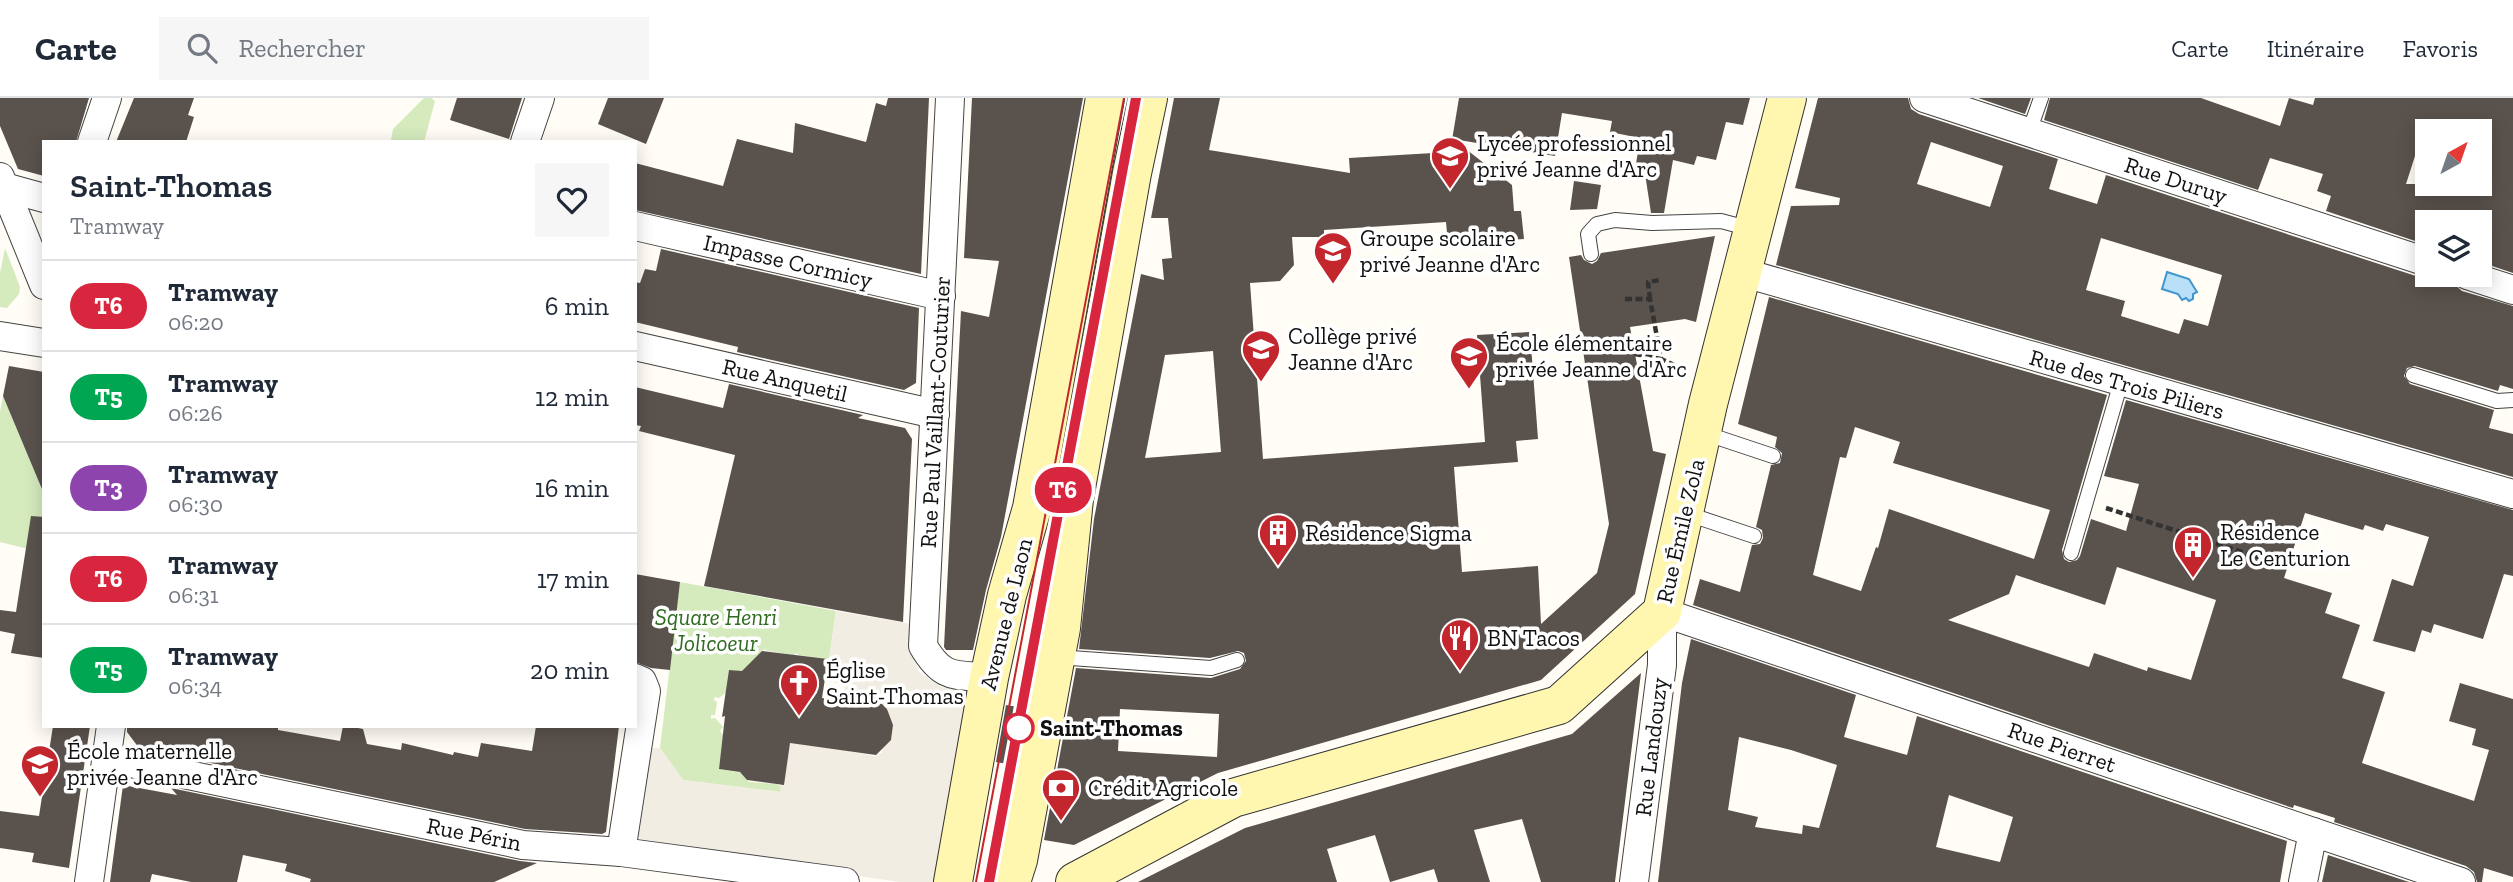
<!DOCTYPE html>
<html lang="fr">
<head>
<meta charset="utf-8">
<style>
	:root { --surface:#fff; --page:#f6f6f7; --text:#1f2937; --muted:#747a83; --line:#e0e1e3 }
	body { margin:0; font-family:"Zilla Slab",serif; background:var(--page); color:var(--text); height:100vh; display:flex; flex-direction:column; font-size:26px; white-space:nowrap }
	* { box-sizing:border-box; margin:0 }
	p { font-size:23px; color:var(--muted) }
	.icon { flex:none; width:38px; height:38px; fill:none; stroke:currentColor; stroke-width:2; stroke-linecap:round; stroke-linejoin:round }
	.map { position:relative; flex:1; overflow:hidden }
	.drawer { position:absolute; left:42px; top:42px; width:595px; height:588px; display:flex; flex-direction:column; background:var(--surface); border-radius:0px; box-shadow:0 4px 18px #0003 }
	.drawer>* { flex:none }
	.badge { padding:0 14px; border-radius:23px; font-size:24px; line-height:46px }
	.needle { width:46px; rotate:40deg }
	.fabs { position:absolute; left:2415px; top:21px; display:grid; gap:14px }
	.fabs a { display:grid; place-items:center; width:77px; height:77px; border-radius:0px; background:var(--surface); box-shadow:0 4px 18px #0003; font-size:35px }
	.map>.badge { position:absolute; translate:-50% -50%; box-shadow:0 0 0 4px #fff }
	.round { display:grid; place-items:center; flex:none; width:74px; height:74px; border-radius:0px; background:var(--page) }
	.headline { display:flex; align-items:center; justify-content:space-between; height:119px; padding:0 28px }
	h1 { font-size:33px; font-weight:600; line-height:52px }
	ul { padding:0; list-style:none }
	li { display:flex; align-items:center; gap:21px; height:91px; padding:0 28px; border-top:2px solid var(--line) }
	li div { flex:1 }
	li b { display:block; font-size:26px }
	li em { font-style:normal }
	li .badge { min-width:77px; font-weight:700; text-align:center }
	header { display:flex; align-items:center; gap:42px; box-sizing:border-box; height:98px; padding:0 35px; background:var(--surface); border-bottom:2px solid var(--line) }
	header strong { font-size:33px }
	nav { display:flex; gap:38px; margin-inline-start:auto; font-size:24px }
	.search { width:490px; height:63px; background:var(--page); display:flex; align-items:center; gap:18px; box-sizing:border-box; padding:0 24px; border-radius:0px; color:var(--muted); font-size:26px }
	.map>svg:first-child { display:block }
	.green { fill:#d5ebbd }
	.plaza { fill:#f1ede2 }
	.water { fill:#b9e0f7; stroke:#3f96cf; stroke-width:2 }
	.building { fill:#5a524d; fill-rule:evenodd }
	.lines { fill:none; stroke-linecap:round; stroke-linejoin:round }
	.lane-casing { stroke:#444; stroke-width:16 }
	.street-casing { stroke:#444; stroke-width:30 }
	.secondary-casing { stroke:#333; stroke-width:40 }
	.path { stroke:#333; stroke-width:4.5; stroke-dasharray:7 3.5; stroke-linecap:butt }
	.lane { stroke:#fff; stroke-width:14 }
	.street { stroke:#fff; stroke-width:28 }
	.secondary { stroke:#fff6b0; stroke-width:38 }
	.tram { stroke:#c4262e; stroke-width:2 }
	.line-casing { stroke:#fff; stroke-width:16 }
	.line { stroke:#d7263d; stroke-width:10 }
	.stop-dot { fill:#fff; stroke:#d7263d; stroke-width:3.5 }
	.labels { text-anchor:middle; stroke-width:7; stroke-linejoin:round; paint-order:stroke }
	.poi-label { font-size:23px; fill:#111; stroke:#fff; text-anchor:start }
	.street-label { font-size:23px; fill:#111; stroke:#fff }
	.park-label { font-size:23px; font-style:italic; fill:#2f6b1f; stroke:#fff }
	.stop-label { font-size:23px; font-weight:bold; fill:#111; stroke:#fff; text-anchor:start }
</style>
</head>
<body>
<header>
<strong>Carte</strong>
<div class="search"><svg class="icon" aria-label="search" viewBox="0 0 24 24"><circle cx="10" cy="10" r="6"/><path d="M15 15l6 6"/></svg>Rechercher</div>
<nav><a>Carte</a><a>Itinéraire</a><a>Favoris</a></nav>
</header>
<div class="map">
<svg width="2513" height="784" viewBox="0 0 2513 784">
	<rect width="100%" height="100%" fill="#fffdf5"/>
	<g class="green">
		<path d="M424 0H431L435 3 424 44 391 42 393 31Z"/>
		<path d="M5 150 20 189 19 196 7 210 0 209V175Z"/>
		<path d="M3 298 44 397V455L0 444V314Z"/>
		<path d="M680 484 836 513 829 561 798 557 797 555 794 557 768 553 764 551 762 553V576L729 572 727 594 719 600 715 599 714 602 717 604 715 617H711V621L715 620 723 629 720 633 723 637 719 671 749 676 746 681 749 684 777 686 779 688 782 687 780 694 683 682 660 650Z"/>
	</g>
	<path class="plaza" d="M836 513 917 527 915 563 919 574 941 589 967 594 975 602 945 784H901L646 749 638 739 652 650H660L683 682 780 694 787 641 874 658 882 655 883 644H889L891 642 893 627 891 622H887L888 611 842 604 845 586 826 583Z"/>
	<path class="water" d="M2167 174 2189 181 2197 194 2193 196V201L2189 203 2186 200 2182 202 2178 196 2162 191Z"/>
	<g class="building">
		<path d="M0 0H89L76 44H44V78L18 71 0 28Z"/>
		<path d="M134 0H194L188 17 194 19 186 44H116Z"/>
		<path d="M457 0H522L509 41 450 22Z"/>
		<path d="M608 0H664L646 46 598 26Z"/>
		<path d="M888 0H929L921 176 635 112V65L723 88 737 41 793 55 795 25 866 44 876 5 886 8Z"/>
		<path d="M972 0H1083L1001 439 986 492 973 552H946L944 549 961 213 989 219 999 163 964 160Z"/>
		<path d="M1174 0H1220L1209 52 1350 75 1349 60 1450 54 1459 0H1750L1743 27 1726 24 1716 62 1697 58 1694 67 1673 62 1664 115H1651L1646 82 1634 79 1640 40 1610 34 1612 23 1562 15 1555 58 1453 41 1512 87 1514 113H1521L1524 141 1448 146 1446 124 1324 132V139H1292L1294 167 1280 183 1250 185 1263 361 1485 344 1477 237 1530 234 1538 341 1516 343 1518 364 1454 369 1462 474 1538 468 1541 526 1597 475 1609 426 1569 159 1581 157 1584 162 1592 166 1597 163 1601 155 1715 138 1696 224 1685 221 1630 229 1653 353 1666 356 1635 496 1541 582 1218 675 1074 747 1044 742 1076 570 1211 580 1240 571 1246 563 1244 555 1238 553 1210 560 1079 551 1094 421 1141 176 1164 182 1162 161 1172 160 1168 120H1151ZM1213 253 1221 354 1145 360 1165 257ZM1120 611 1219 616 1217 659 1118 653Z"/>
		<path d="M1818 0H1908L1911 11 1919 16 2058 61 2049 91 2097 106 2106 77 2422 180 2433 179 2454 186 2462 193 2513 208V291L2500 287 2498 293 2415 268 2407 270 2404 278 2410 286 2494 312 2489 330 2513 336V379L1776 167 1791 108 1839 107 1840 100 1795 90ZM1931 44 2003 68 1990 109 1917 86ZM2101 140 2222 177 2208 228 2184 221 2179 236 2121 218 2125 203 2086 192Z"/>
		<path d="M1978 0H2031L2025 16Z"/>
		<path d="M2050 0H2201L2280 28 2289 0 2313 7 2315 0H2513V175L2480 164V124H2427V147L2326 113 2331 98 2317 93 2323 76 2270 60 2258 92 2044 22ZM2423 33H2480V93L2460 86H2406Z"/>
		<path d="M1574 83 1601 87 1597 111 1570 112Z"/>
		<path d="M661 151 919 210 916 285 904 292 737 254 738 249 635 224V184L640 185 645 171 656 173Z"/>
		<path d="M1769 199 2107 297 2062 452 2064 461 2069 464 2077 462 2080 458 2091 421 2126 433 2139 386 2104 378 2126 302 2513 412V478L2504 476 2483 541 2434 526 2431 535 2422 532 2415 554 2373 543 2392 481 2413 488 2429 439 2386 426 2383 433 2365 427 2363 432 2305 415 2284 480 2332 495 2325 515 2360 527 2342 580 2385 594 2362 665 2474 703 2489 652 2472 647 2476 631 2449 623 2460 585 2513 601V779L2484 770 2482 784H2477L2474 774 2466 768 2334 724 2335 720 2294 707 2293 710 1693 507 1700 481 1740 494 1752 447 1760 446 1763 440 1762 432 1756 429 1771 367 1780 365 1782 355 1775 349 1777 339 1738 326ZM1855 329 1900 344 1893 365 2050 412 2034 461 1889 411 1878 450 1876 449 1861 493 1813 477 1840 359 1846 360ZM2117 469 2216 502 2191 582 2148 569 2147 573 2094 555 2089 569 1948 522 2009 496 2016 477 2105 507Z"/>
		<path d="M9 268 44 274V396L3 298Z"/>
		<path d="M729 286 863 317 858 320 905 330 912 341 903 524 704 488 735 357 639 333 641 328 635 327V289L723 310Z"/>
		<path d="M31 418 44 419V560L11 555 15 536 0 533V512L16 514Z"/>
		<path d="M635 476 680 484 670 572 651 570 635 564Z"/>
		<path d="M1691 541 1856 597 1844 639 1907 657 1917 618 2287 743 2280 784H1658L1682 585ZM1739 639 1791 652 1837 667 1819 730 1803 727 1802 736 1755 729 1758 719 1728 712ZM1949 697 2013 719 2000 764 1936 749Z"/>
		<path d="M762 553 828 561 822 600 846 604 882 606 887 611 893 627 891 642 876 657 790 645 784 687 747 682 740 674 719 671 725 618 722 619 729 572 742 573Z"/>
		<path d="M1641 575 1615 784H1541L1522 721 1474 732 1490 784H1438L1434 771 1390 784 1375 737 1327 751 1337 784H1138L1245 730 1572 636Z"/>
		<path d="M1006 607 1024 610 1013 667 996 664Z"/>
		<path d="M53 628H90L69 770 32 764 34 755 0 750V713L39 718Z"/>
		<path d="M127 628H278V632L340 643 343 628H348L363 631 367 646 401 652 402 645 453 657 454 654 478 659 481 645 532 653 536 628H619L606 734 602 736 525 731 139 650 127 634Z"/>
		<path d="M123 687 177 697 171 690 520 763 537 765 494 784H310L311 781 285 773 287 766 243 757 237 784H191L152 776 150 784H110Z"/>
		<path d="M2328 757 2409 784H2322Z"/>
	</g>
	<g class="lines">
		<g class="lane-casing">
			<g id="lane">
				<path d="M2029 34 2041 0"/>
				<path d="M1591 156 1588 136 1597 126 1615 122 1652 125 1721 123 1751 131"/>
				<path d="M2413 277 2497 303 2513 302"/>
				<path d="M1704 335 1773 358"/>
				<path d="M1685 415 1754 438"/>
				<path d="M2071 455 2121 284"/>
				<path d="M1057 559 1211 570 1237 562"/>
			</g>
		</g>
		<g class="street-casing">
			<g id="street">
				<path d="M950 0 923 548C943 582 954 576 989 580"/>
				<path d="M1924 0 2427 164"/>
				<path d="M92 44 107 0"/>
				<path d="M525 44 540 0"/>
				<path d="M0 79 44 187"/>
				<path d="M4 89 44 100"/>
				<path d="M635 128 941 198"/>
				<path d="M1741 174 2513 396"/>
				<path d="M2467 177 2513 192"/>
				<path d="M0 238 44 245"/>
				<path d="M635 248 935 316"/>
				<path d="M107 660 523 747 621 754 845 784"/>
				<path d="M621 754 646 593 642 583 635 580"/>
				<path d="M89 784 111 628"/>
				<path d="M1634 784 1662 567V514L2461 784"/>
				<path d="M2303 784 2313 734"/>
			</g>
		</g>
		<g class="secondary-casing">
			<g id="secondary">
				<path d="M953 784 989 580 1007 497 1032 410 1105 0"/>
				<path d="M1011 784 1018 762 1061 530 1074 401 1132 75 1148 0"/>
				<path d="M1075 784 1233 700 1559 607 1662 514 1708 306 1787 0"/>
			</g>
		</g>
		<g class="path">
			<path d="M1625 201H1650L1661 261 1685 272"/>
			<path d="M1650 201 1648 184 1660 182"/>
			<path d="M1635 256 1661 261"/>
			<path d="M2106 410 2264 461"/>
		</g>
		<use href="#lane" class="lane"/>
		<use href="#street" class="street"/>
		<use href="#secondary" class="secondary"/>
		<g class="tram">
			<path d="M976 784 1124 0"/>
			<path d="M989 784 1136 0"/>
		</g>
	</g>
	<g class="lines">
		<g class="line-casing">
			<path id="line" d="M989 784 1136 0"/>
		</g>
		<use href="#line" class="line"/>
	</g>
	<defs>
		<g id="school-pin" transform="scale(2.0125)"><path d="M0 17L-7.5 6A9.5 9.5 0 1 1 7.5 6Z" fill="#c4262e" stroke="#fff"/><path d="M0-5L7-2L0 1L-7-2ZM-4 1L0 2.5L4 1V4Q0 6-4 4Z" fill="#fff"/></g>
		<g id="building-pin" transform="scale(2.0125)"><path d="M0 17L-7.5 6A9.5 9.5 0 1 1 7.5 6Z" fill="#c4262e" stroke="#fff"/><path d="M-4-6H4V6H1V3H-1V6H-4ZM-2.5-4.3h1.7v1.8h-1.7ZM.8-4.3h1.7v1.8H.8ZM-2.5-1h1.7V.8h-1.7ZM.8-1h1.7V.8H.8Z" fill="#fff"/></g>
		<g id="restaurant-pin" transform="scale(2.0125)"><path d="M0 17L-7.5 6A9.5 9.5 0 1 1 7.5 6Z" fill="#c4262e" stroke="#fff"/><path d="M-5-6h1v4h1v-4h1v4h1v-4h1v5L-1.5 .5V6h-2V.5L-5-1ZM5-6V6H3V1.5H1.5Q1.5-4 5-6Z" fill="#fff"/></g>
		<g id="church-pin" transform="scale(2.0125)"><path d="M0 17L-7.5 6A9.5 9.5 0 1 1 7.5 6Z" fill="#c4262e" stroke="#fff"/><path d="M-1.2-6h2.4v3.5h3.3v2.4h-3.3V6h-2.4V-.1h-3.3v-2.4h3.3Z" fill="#fff"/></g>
		<g id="bank-pin" transform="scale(2.0125)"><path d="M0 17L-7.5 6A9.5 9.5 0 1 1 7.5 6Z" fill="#c4262e" stroke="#fff"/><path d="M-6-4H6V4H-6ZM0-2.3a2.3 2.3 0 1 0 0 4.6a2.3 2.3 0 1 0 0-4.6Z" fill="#fff"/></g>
	</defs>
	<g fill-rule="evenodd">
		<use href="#school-pin" x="1450" y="58"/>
		<use href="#school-pin" x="1333" y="153"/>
		<use href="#school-pin" x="1261" y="251"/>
		<use href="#school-pin" x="1469" y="258"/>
		<use href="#building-pin" x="1278" y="435"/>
		<use href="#building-pin" x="2193" y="447"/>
		<use href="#restaurant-pin" x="1460" y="540"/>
		<use href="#church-pin" x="799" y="585"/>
		<use href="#school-pin" x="40" y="666"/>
		<use href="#bank-pin" x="1061" y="690"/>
	</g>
	<circle class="stop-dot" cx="1019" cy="630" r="14"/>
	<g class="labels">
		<g class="poi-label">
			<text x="1477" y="53">Lycée professionnel<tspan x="1477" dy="26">privé Jeanne d'Arc</tspan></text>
			<text x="1360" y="148">Groupe scolaire<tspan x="1360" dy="26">privé Jeanne d'Arc</tspan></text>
			<text x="1288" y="246">Collège privé<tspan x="1288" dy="26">Jeanne d'Arc</tspan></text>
			<text x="1496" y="253">École élémentaire<tspan x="1496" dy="26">privée Jeanne d'Arc</tspan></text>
			<text x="2220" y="442">Résidence<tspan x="2220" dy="26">Le Centurion</tspan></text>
			<text x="1305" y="443">Résidence Sigma</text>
			<text x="1487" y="548">BN Tacos</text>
			<text x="826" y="580">Église<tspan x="826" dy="26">Saint-Thomas</tspan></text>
			<text x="67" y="661">École maternelle<tspan x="67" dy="26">privée Jeanne d'Arc</tspan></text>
			<text x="1088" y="698">Crédit Agricole</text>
		</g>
		<g class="street-label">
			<text transform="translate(2176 82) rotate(18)" y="8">Rue Duruy</text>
			<text transform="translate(788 163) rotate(13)" y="8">Impasse Cormicy</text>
			<text transform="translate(785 282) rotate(13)" y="8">Rue Anquetil</text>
			<text transform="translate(2127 286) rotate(16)" y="8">Rue des Trois Piliers</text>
			<text transform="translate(935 314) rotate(-87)" y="8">Rue Paul Vaillant-Couturier</text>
			<text transform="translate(1680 433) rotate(-77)" y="8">Rue Émile Zola</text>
			<text transform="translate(1006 516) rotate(-76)" y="8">Avenue de Laon</text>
			<text transform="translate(1651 649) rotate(-83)" y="8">Rue Landouzy</text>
			<text transform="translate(2062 649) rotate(19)" y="8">Rue Pierret</text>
			<text transform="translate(474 736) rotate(11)" y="8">Rue Périn</text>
		</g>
		<g class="park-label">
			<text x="716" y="527">Square Henri<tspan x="716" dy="26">Jolicoeur</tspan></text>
		</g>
		<g class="stop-label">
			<text x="1040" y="638">Saint-Thomas</text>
		</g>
	</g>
</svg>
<div class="fabs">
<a><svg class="needle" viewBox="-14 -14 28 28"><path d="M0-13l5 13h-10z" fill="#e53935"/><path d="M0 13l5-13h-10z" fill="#747a83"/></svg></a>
<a><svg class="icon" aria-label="layers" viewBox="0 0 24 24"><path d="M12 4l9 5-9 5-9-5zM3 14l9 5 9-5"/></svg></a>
</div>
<b class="badge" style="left:1063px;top:392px;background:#d7263d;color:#fff">T6</b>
<section class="drawer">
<div class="headline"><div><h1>Saint-Thomas</h1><p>Tramway</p></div><a class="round"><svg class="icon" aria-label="heart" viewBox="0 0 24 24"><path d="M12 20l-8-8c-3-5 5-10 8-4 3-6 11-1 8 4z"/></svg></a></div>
<ul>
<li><span class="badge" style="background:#d7263d;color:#fff">T6</span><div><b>Tramway</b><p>06:20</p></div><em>6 min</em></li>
<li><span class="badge" style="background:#00a651;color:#fff">T5</span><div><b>Tramway</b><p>06:26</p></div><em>12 min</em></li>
<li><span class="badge" style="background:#8e44ad;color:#fff">T3</span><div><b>Tramway</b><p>06:30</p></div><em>16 min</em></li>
<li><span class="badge" style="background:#d7263d;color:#fff">T6</span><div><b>Tramway</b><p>06:31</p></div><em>17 min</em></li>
<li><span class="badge" style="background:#00a651;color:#fff">T5</span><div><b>Tramway</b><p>06:34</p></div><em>20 min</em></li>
</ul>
</section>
</div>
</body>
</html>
